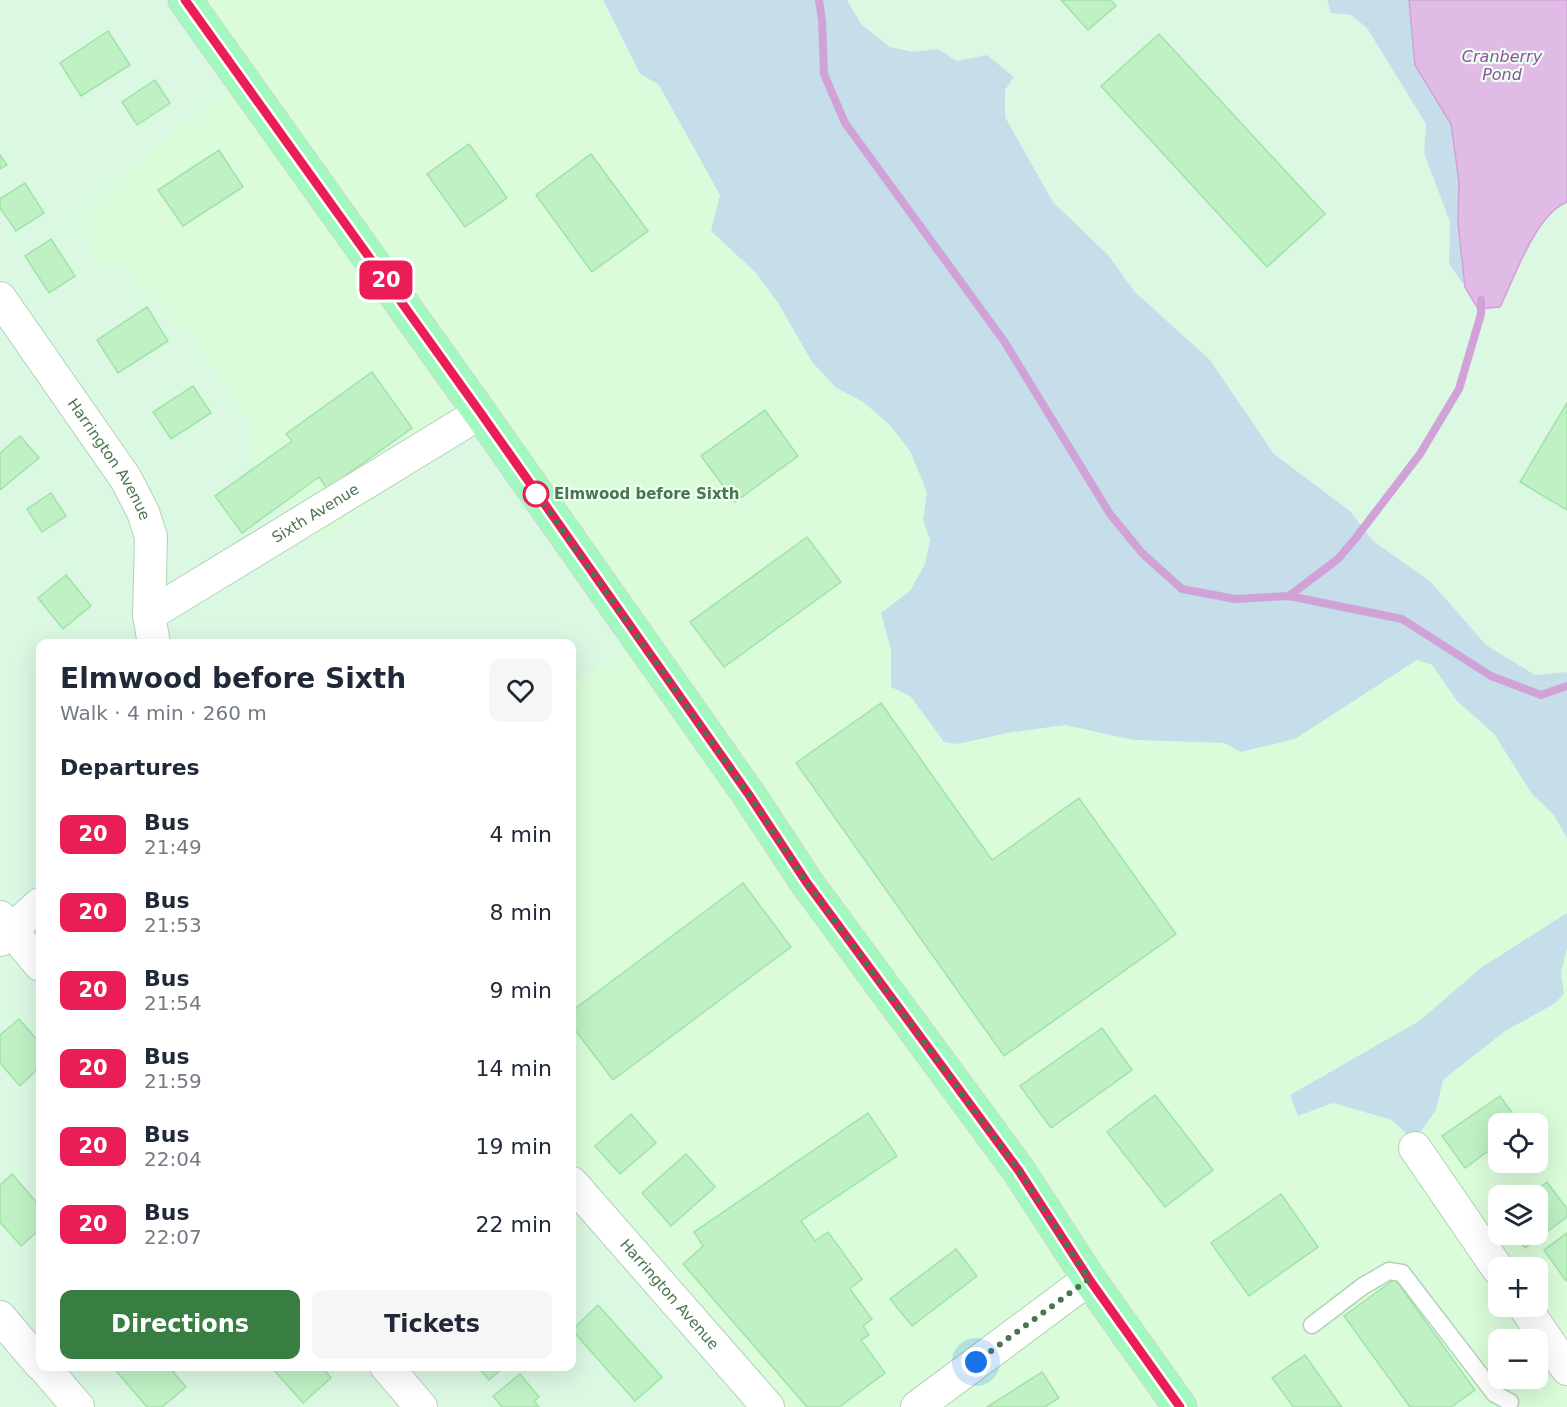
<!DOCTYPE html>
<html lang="en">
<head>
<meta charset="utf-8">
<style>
	:root { --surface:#fff; --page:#f6f6f7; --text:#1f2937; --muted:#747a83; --accent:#387d42 }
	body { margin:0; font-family:"DejaVu Sans",sans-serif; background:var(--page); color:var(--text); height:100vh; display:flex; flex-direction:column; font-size:22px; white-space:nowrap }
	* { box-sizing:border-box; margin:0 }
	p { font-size:20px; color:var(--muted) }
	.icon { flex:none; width:33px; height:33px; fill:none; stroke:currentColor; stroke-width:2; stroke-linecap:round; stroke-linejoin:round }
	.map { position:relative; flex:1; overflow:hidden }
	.side { position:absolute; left:36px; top:639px; width:540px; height:732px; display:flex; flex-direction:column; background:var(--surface); border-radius:12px; box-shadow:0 6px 24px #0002 }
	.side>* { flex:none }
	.badge { padding:0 12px; border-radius:9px; font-size:21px; line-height:39px }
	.tools { position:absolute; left:1488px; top:1113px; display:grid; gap:12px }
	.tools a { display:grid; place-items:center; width:60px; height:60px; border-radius:12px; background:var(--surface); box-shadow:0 6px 24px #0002; font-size:30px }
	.you { position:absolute; width:30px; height:30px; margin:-15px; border:4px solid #fff; border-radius:50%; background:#1a73e8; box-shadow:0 0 0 9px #1a73e833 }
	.map>.badge { position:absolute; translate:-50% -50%; box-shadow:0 0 0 3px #fff }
	h2 { padding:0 24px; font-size:22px; line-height:54px }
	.round { display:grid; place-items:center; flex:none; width:63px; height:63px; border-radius:12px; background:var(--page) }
	.overview { display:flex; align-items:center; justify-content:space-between; height:102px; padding:0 24px }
	h1 { font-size:28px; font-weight:800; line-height:45px }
	.primary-button { display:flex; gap:12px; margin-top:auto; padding:12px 24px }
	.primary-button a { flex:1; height:69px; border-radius:12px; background:var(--accent); color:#fff; font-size:24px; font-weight:800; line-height:69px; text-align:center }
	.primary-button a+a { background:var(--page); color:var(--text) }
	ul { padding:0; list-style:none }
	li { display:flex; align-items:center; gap:18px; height:78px; padding:0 24px }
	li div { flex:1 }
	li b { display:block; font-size:22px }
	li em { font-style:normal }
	li .badge { min-width:66px; font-weight:700; text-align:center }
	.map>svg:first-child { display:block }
	.residential { fill:#dbf8e3 }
	.commercial { fill:#dbfcdb; fill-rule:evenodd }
	.green { fill:#c5dee9 }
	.water { fill:#e0bbe5; stroke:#d0a2d7; stroke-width:1.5 }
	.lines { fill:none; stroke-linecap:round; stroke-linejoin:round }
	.stream { stroke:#d0a2d7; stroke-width:8 }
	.building { fill:#bff1c5; stroke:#9fe3a6; stroke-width:1.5 }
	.lane-casing { stroke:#b2d2b8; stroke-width:19 }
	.street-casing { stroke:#b2d2b8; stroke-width:34 }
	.primary-casing { stroke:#cdd8ce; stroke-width:35 }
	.lane { stroke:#fff; stroke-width:16 }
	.street { stroke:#fff; stroke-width:32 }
	.primary { stroke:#a1f9c0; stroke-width:33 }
	.line-casing { stroke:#fff; stroke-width:14 }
	.line { stroke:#ea1d57; stroke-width:9 }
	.walk { stroke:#4b754f; stroke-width:6; stroke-dasharray:0 10.8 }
	.stop-dot { fill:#fff; stroke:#ea1d57; stroke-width:3 }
	.labels { text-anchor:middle; stroke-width:4.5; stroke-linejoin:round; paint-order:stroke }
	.street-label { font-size:15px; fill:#4b754f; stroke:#edfff3 }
	.stop-label { font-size:15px; font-weight:bold; fill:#4b754f; stroke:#edfff3; text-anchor:start }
	.water-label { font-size:16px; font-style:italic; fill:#944f9d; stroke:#edfff3 }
</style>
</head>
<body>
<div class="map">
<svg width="1567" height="1407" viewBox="0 0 1567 1407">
	<rect width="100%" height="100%" fill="#e7fcee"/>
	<g class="residential">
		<path d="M0 0H186L239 84 73 221 103 267 119 262 143 297 193 338 255 433 309 546 324 539 484 426 638 646 572 683V644H40V1366H572V1179L772 1407H0Z"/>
		<path d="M847 0H1327L1332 13 1351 15 1367 28 1426 124 1424 153 1450 222 1449 264 1478 309 1500 307 1536 232 1558 205 1567 202V672L1535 675 1486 645 1431 582 1373 541 1350 511 1274 454 1210 360 1134 291 1109 256 1053 202 1005 117V90L1014 77 987 55 957 61 938 49 913 52 890 47 861 24Z"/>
	</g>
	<path class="commercial" d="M186 0H603L640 74 659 85 720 195 711 231 756 273 778 303 812 363 835 387 863 402 889 424 910 451 927 492 923 520 930 540 925 564 910 591 881 614 891 650V687L911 697 944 742 958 744 1007 733 1065 725 1133 740 1224 743 1241 752 1295 739 1417 660 1432 665 1457 701 1494 734 1532 794 1553 814 1567 838V913L1482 967 1419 1021 1290 1095 1298 1116 1333 1103 1392 1120 1436 1110 1443 1080 1505 1031 1554 1004 1567 948V1407H772L572 1179V1058L576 1053 572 1041V683L638 646 484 426 324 539 309 546 243 448 254 432 193 338 143 297 119 262 103 267 72 220 184 122 239 84ZM1498 1124H1538V1162H1498ZM1498 1196H1538V1234H1498ZM1498 1268H1538V1306H1498ZM1498 1340H1538V1378H1498Z"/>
	<g class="green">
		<path d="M603 0H847L861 24 890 47 913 52 938 49 957 61 987 55 1014 77 1005 90V117L1053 202 1109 256 1134 291 1210 360 1274 454 1350 511 1373 541 1431 582 1486 645 1535 675 1567 672V838L1553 814 1532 794 1494 734 1457 701 1432 665 1417 660 1295 739 1241 752 1224 743 1133 740 1065 725 1007 733 958 744 944 742 911 697 891 687V650L881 613 910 591 925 564 930 540 923 520 927 492 910 451 889 424 863 402 835 387 812 362 778 303 756 273 711 231 720 195 659 85 640 74Z"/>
		<path d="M1327 0H1411L1460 139 1458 223 1465 287 1449 264 1450 222 1424 153 1426 124 1367 28 1351 15 1331 13Z"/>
		<path d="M1567 913V948L1561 973 1564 994 1554 1004 1505 1031 1443 1080 1436 1110 1414 1141 1392 1120 1333 1103 1298 1116 1290 1095 1419 1021 1482 967Z"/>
	</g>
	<path class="water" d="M1409 0H1567V202C1535 215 1515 277 1500 307L1478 309 1465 287 1458 223 1459 182 1451 124 1415 65Z"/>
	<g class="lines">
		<g class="stream">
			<path d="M819 0 822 20 824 74 845 123 1004 341 1110 514 1142 553 1182 589 1235 599 1289 596 1402 619 1491 676 1541 695 1567 686"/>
			<path d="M1289 596 1338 559 1355 539 1420 454 1459 389 1481 314V300"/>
		</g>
	</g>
	<g class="building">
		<path d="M1061 0H1111L1116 6 1088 30Z"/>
		<path d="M108 31 130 65 81 96 60 63Z"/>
		<path d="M1159 34 1325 214 1267 267 1101 86Z"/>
		<path d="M155 80 170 103 137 125 122 102Z"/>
		<path d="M469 144 507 198 465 227 427 174Z"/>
		<path d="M219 150 243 187 183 226 158 190Z"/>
		<path d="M591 154 648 231 592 272 536 195Z"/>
		<path d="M0 155 7 165 0 169Z"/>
		<path d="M25 183 44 213 16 231 0 208V199Z"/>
		<path d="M51 239 75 276 49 293 25 256Z"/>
		<path d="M147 307 168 341 118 373 97 340Z"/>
		<path d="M372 372 412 428 327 489 319 477 242 533 215 496 292 441 286 434Z"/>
		<path d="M193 386 211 413 171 439 153 412Z"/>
		<path d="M1567 403V510L1520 482Z"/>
		<path d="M765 410 798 456 735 502 701 456Z"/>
		<path d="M20 436 39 458 0 490V453Z"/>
		<path d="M51 493 66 516 42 532 27 509Z"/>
		<path d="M807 537 841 582 724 667 690 622Z"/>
		<path d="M66 575 91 606 63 629 38 598Z"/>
		<path d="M881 703 992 860 1079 798 1176 934 1004 1056 796 763Z"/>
		<path d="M743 883 791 947 613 1080 572 1026V1011Z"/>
		<path d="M19 1019 40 1043V1067L20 1086 0 1063V1035Z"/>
		<path d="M1102 1028 1132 1070 1051 1128 1020 1086Z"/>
		<path d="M1155 1095 1213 1170 1165 1207 1107 1132Z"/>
		<path d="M1500 1096 1520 1124H1498V1144L1465 1168 1442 1136Z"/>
		<path d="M868 1113 897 1156 801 1221 815 1241 828 1232 862 1279 850 1289 872 1319 863 1326 869 1335 861 1340 885 1373 839 1407H807L683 1264 703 1246 694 1232Z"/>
		<path d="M631 1114 656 1143 620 1174 595 1146Z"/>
		<path d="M686 1154 715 1187 671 1226 642 1193Z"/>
		<path d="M12 1174 40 1206V1229L21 1246 0 1222V1185Z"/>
		<path d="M1547 1182 1567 1209V1217L1525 1248 1515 1234H1538V1196H1529Z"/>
		<path d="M1281 1194 1318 1247 1249 1296 1211 1243Z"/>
		<path d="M1567 1233V1280L1566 1281 1544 1250Z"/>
		<path d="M956 1249 977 1276 912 1326 890 1299Z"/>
		<path d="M1395 1279 1475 1390 1451 1407H1410L1344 1316Z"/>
		<path d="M598 1305 662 1377 635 1401 572 1330Z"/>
		<path d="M1305 1355 1338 1402 1342 1407H1293L1287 1398 1272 1378Z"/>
		<path d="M112 1366H168L186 1387 162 1407H147Z"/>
		<path d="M273 1366H321L331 1378 303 1403 272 1368Z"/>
		<path d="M477 1366H505L489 1380Z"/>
		<path d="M1042 1372 1059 1398 1045 1407H987Z"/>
		<path d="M520 1374 539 1397 534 1401 539 1407H502L493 1396Z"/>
	</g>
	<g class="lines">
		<g class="lane-casing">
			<path id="lane" d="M1312 1325 1363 1286 1389 1271 1402 1273 1495 1394 1510 1402"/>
		</g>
		<g class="street-casing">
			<g id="street">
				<path id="s1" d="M0 298 126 479 143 512 151 537 149 615 154 644"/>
				<path id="s2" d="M149 615 480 413"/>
				<path d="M0 917 40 965"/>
				<path d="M0 940 40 904"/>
				<path d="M1415 1148 1498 1269"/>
				<path id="s3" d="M572 1183 768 1407"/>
				<path d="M1524 1306 1567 1369"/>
				<path d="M0 1317 40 1364"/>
				<path d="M43 1366 78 1407"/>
				<path d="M386 1366 421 1407"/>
				<path d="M917 1407 1089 1279"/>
			</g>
		</g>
		<g class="primary-casing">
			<path id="primary" d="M185 0 480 413 749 795 807 883 1019 1171 1089 1279 1180 1407"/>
		</g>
		<use href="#lane" class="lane"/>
		<use href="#street" class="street"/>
		<use href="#primary" class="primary"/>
	</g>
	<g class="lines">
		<g class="line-casing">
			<path id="line" d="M185 0 480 412 749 795 807 883 1019 1171 1089 1279 1180 1407"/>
		</g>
		<use href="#line" class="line"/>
		<path class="walk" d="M536 494 534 490 749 795 807 883 1019 1171 1089 1279 976 1362"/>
	</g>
	<circle class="stop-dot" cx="536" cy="494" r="12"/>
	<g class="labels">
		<g class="street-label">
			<text dy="5" stroke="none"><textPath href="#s1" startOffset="195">Harrington Avenue</textPath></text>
			<text dy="5" stroke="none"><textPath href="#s2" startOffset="195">Sixth Avenue</textPath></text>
			<text dy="5" stroke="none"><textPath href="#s3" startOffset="148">Harrington Avenue</textPath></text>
		</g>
		<g class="stop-label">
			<text x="554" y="499">Elmwood before Sixth</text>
		</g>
		<g class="water-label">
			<text x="1502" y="62">Cranberry<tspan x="1502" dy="18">Pond</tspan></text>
		</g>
	</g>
</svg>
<div class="tools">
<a><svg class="icon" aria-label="locate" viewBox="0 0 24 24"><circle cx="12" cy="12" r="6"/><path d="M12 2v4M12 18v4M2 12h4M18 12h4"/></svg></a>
<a><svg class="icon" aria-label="layers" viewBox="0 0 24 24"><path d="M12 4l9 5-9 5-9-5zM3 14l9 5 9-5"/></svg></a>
<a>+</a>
<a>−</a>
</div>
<div class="you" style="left:976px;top:1362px"></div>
<b class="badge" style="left:386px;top:280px;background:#ea1d57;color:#fff">20</b>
<section class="side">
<div class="overview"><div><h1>Elmwood before Sixth</h1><p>Walk · 4 min · 260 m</p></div><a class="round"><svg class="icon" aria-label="heart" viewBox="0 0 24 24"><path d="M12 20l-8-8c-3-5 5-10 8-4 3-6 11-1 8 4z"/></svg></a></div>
<h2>Departures</h2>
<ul>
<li><span class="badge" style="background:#ea1d57;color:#fff">20</span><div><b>Bus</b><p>21:49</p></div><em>4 min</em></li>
<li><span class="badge" style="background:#ea1d57;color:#fff">20</span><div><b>Bus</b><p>21:53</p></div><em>8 min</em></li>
<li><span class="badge" style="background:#ea1d57;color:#fff">20</span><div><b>Bus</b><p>21:54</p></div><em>9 min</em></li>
<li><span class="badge" style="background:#ea1d57;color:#fff">20</span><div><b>Bus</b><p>21:59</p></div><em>14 min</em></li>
<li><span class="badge" style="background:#ea1d57;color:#fff">20</span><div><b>Bus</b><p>22:04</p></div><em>19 min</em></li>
<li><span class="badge" style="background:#ea1d57;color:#fff">20</span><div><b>Bus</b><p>22:07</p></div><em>22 min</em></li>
</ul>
<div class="primary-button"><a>Directions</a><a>Tickets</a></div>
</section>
</div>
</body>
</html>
